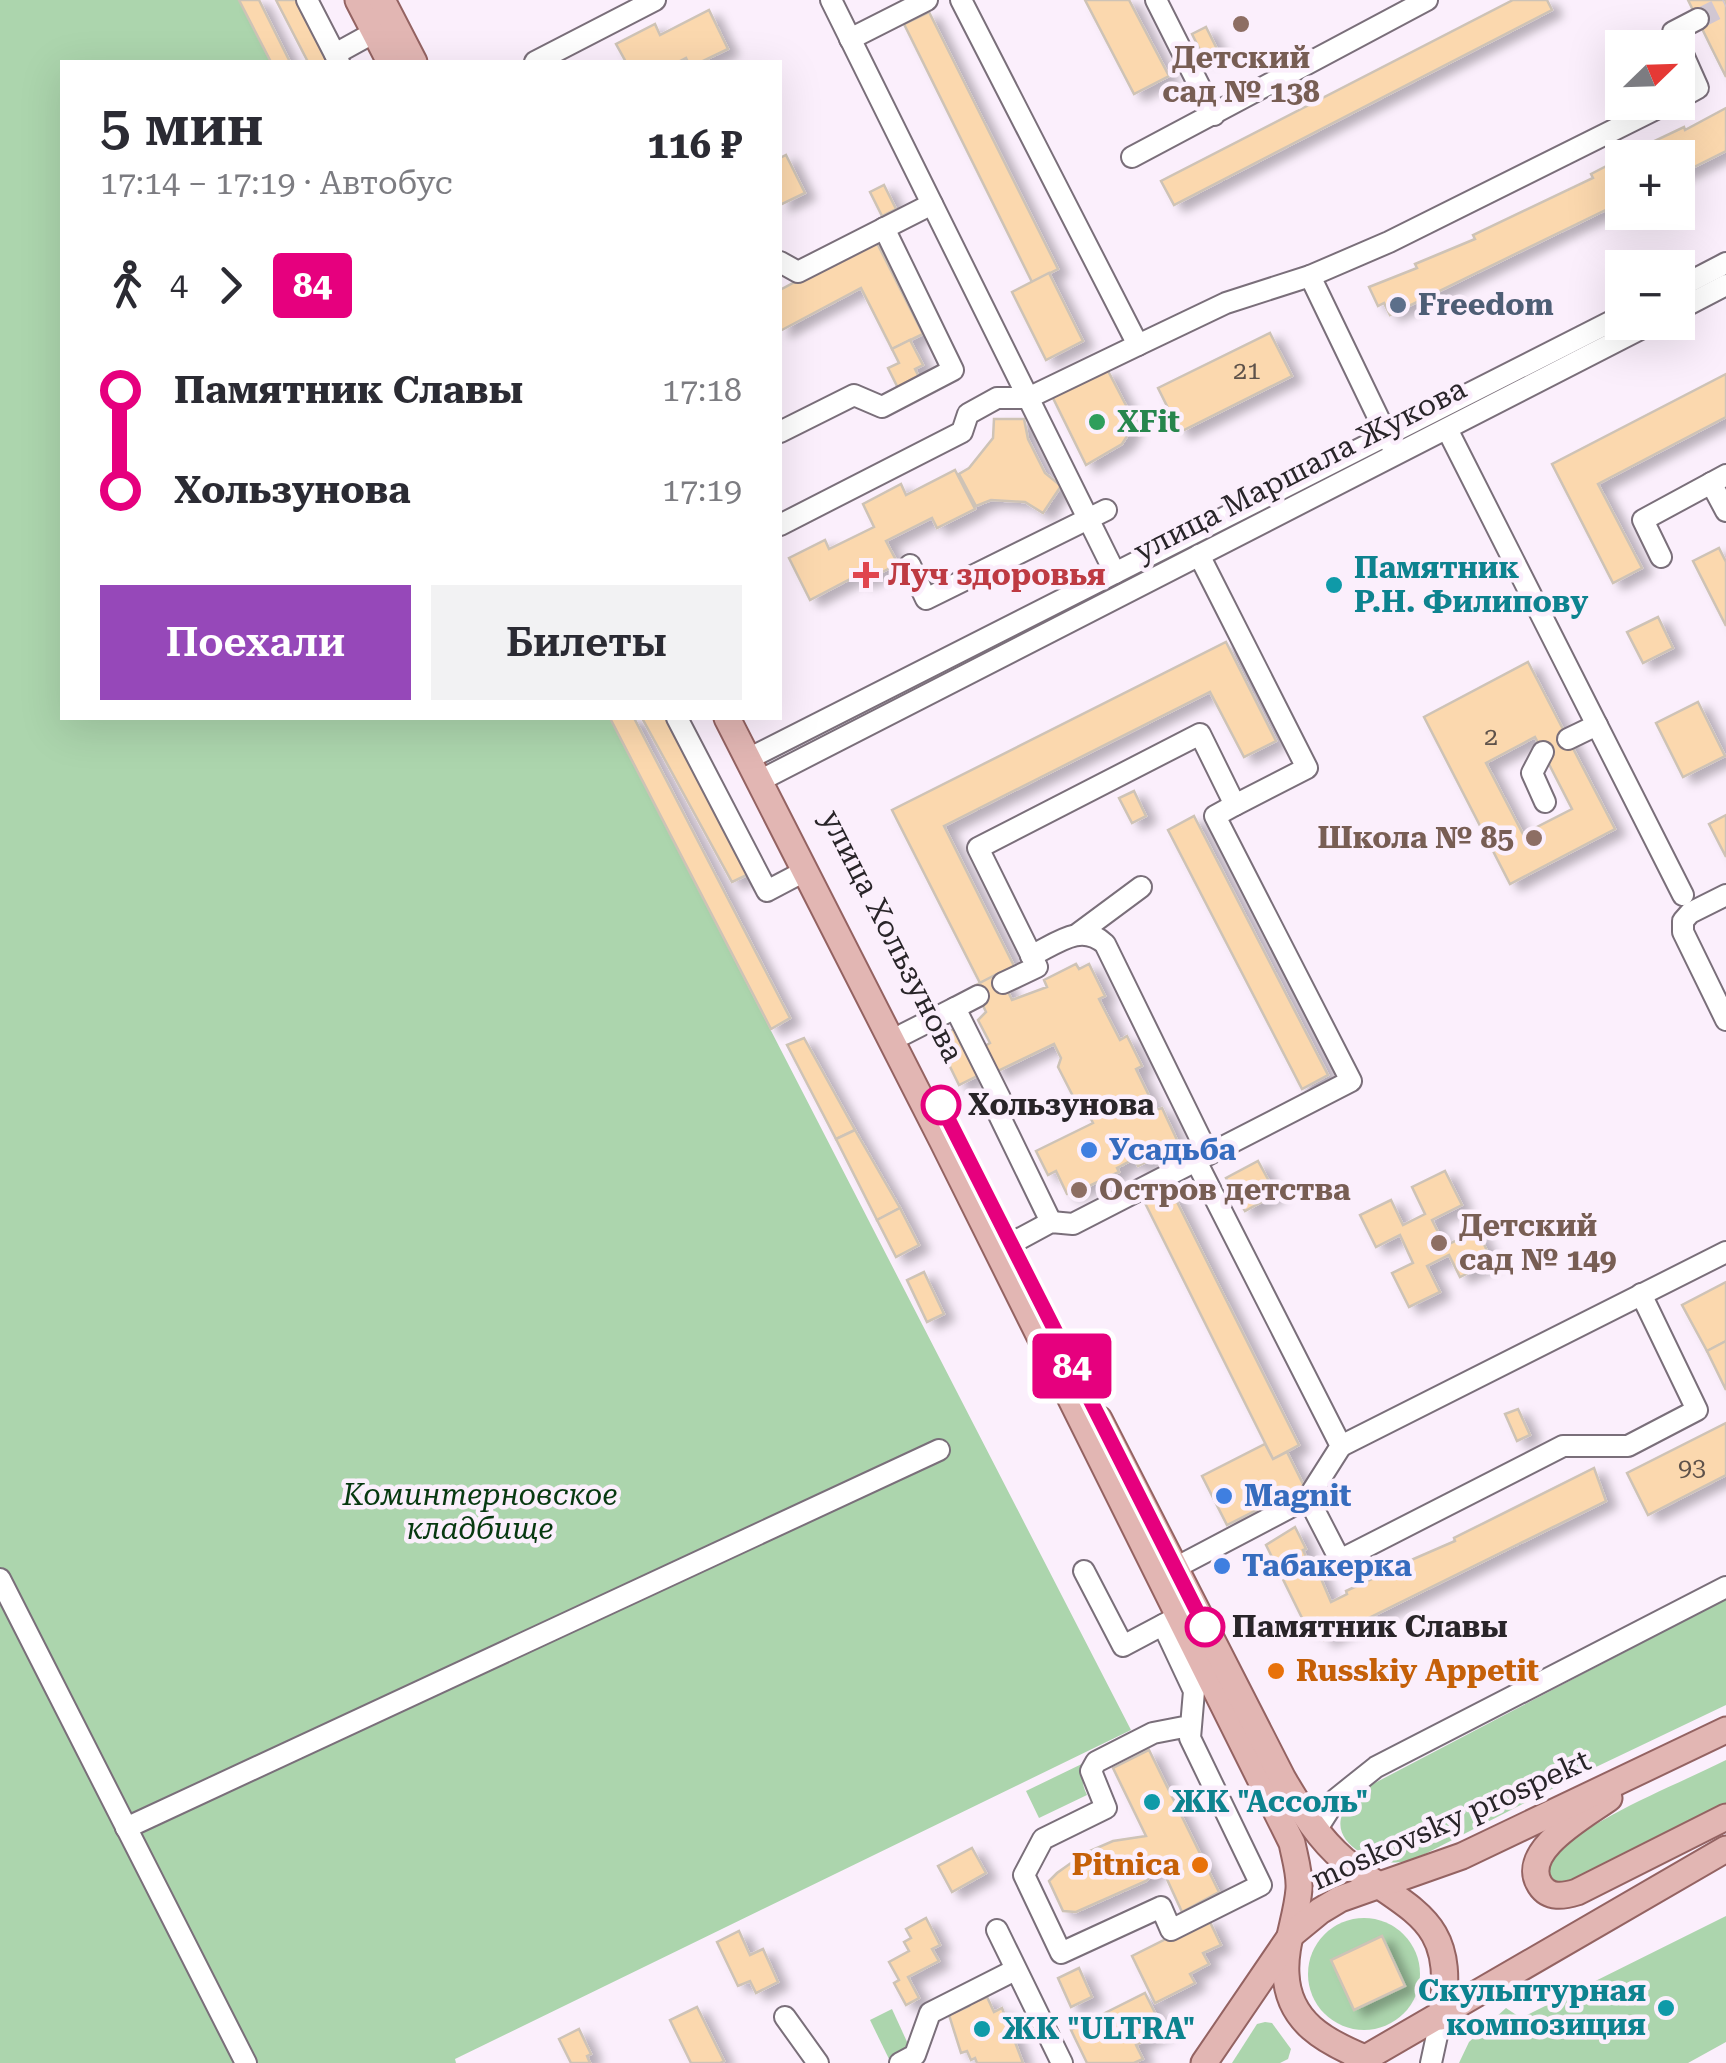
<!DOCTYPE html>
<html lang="ru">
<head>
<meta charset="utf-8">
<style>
	:root { --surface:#fff; --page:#f2f2f3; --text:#2b2b33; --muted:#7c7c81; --accent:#9648b9 }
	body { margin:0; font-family:"Roboto Serif",serif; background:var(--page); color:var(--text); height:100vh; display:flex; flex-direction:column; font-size:38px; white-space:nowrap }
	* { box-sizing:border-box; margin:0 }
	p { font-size:32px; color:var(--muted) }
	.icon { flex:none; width:55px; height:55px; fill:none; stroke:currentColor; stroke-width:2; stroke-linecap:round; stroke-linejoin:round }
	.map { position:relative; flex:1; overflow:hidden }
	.panel { position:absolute; left:60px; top:60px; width:722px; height:660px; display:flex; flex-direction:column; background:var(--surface); border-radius:0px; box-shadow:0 10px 40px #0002 }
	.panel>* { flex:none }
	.badge { padding:0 20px; border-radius:8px; font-size:35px; line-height:65px }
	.needle { width:65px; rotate:67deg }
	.buttons { position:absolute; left:1605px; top:30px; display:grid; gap:20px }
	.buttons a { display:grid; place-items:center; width:90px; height:90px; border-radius:0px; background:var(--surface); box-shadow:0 10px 40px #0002; font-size:50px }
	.map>.badge { position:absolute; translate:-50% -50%; box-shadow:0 0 0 5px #fff }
	.legs { display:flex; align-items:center; gap:15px; height:110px; padding:0 40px; font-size:32px }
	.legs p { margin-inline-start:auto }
	.overview { display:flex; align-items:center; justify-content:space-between; height:170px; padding:0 40px }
	h1 { font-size:55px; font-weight:600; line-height:75px }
	.primary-button { display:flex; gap:20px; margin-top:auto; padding:20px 40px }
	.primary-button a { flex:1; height:115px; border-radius:0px; background:var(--accent); color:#fff; font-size:40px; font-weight:600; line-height:115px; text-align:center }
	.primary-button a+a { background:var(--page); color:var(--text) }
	ul { padding:0 40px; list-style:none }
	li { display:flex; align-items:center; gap:35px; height:100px; font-size:38px }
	li i { display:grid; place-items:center; width:15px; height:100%; margin:0 12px; background:currentColor }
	li i::after { content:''; width:25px; height:25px; margin:-12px; border:8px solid; border-radius:50%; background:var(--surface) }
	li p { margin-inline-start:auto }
	li:first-child i { background:linear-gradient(#0000 50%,currentColor 0) }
	li:last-child i { background:linear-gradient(currentColor 50%,#0000 0) }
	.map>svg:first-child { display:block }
	.green { fill:#acd5ad }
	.building { fill:#fbd8ae; stroke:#cec3b6; stroke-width:2.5; fill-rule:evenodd; filter:url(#shadow) }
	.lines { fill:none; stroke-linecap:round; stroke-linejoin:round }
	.minor-tunnel { stroke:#d1c7d2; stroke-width:20; stroke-dasharray:20 10; stroke-linecap:butt }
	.minor-casing { stroke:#7a6f7a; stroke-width:24 }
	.major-casing { stroke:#946362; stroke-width:29 }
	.minor { stroke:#fff; stroke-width:20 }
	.major { stroke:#e2b6b3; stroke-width:25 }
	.line-1-casing { stroke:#fff; stroke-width:22 }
	.line-1 { stroke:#e6007e; stroke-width:15 }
	.education-dot { fill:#8d6e63; stroke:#fbeffc; stroke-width:4 }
	.service-dot { fill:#5c6f8a; stroke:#fbeffc; stroke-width:4 }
	.leisure-dot { fill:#2e9e5b; stroke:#fbeffc; stroke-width:4 }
	.health-dot { fill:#e0444e; stroke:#fbeffc; stroke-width:4 }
	.culture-dot { fill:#0f9aa8; stroke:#fbeffc; stroke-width:4 }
	.stop-1-dot { fill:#fff; stroke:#e6007e; stroke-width:5 }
	.shop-dot { fill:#3f7fe0; stroke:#fbeffc; stroke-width:4 }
	.food-dot { fill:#e8710a; stroke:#fbeffc; stroke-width:4 }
	.labels { text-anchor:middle; stroke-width:9; stroke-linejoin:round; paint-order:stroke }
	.number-label { font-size:25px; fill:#5e524a }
	.education-label { font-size:30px; font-weight:bold; fill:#785e54; stroke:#fbeffc; text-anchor:start }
	.service-label { font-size:30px; font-weight:bold; fill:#4e5e75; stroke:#fbeffc; text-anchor:start }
	.leisure-label { font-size:30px; font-weight:bold; fill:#27864d; stroke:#fbeffc; text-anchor:start }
	.street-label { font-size:30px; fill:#292529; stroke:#fbeffc }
	.culture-label { font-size:30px; font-weight:bold; fill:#0d838f; stroke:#fbeffc; text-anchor:start }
	.health-label { font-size:30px; font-weight:bold; fill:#be3a42; stroke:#fbeffc; text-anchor:start }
	.stop-label { font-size:30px; font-weight:bold; fill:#292529; stroke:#fbeffc; text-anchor:start }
	.shop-label { font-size:30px; font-weight:bold; fill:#366cbe; stroke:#fbeffc; text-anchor:start }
	.park-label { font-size:30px; font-style:italic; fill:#073910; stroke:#fbeffc }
	.food-label { font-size:30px; font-weight:bold; fill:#c56008; stroke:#fbeffc; text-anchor:start }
</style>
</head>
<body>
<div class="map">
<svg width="1726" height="2063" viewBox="0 0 1726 2063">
	<defs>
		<filter id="shadow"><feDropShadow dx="10" dy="6" stdDeviation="5" flood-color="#0004"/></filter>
	</defs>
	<rect width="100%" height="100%" fill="#fbeffc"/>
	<g class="green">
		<path d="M0 0H239L271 62H62V718H610L1131 1730 455 2059 456 2063H0Z"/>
		<path d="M1726 1599V1705L1575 1777 1425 1854C1418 1856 1410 1861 1402 1862 1378 1866 1331 1845 1342 1815 1346 1802 1359 1794 1369 1786Z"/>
		<path d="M1090 1760C1082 1774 1080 1780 1087 1795L1039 1818 1026 1791Z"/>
		<path d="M1726 1760V1809L1577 1886 1553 1889 1544 1863C1593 1816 1666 1790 1726 1760Z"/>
		<path d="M1726 1916V2042L1688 2063H1459L1469 2042 1506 2008 1521 2018Z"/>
		<circle cx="1364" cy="1974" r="56"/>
		<path d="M892 2009 908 2044 904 2053 889 2059 870 2020Z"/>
		<path d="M1265 2022 1272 2023 1291 2049 1288 2059 1280 2063H1232L1257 2024Z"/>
	</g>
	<g class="building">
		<path d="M239 0H259L290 62H271Z"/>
		<path d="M276 0H298L330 62H308Z"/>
		<path d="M1085 0H1129L1169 76 1134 94Z"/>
		<path d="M1513 0H1547L1552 10 1174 205 1161 181Z"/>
		<path d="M1688 0H1726V77L1712 49Z"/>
		<path d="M709 10 728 49 701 62H688L686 58 678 62H626L616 44 655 24 660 35Z"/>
		<path d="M929 12 1058 269 1032 282 904 24Z"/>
		<path d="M1206 27 1218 51 1204 58 1192 34Z"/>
		<path d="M1726 108V151L1678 175V158H1630L1650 148 1648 144 1684 127 1685 130Z"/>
		<path d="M786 155 805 193 780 205V158Z"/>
		<path d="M1622 158V202L1390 315 1384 303 1378 306 1369 287 1417 268 1415 264 1475 239 1473 235 1593 178 1591 174Z"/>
		<path d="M884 185 896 209 882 216 870 192Z"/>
		<path d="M875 239 923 334 892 349 861 288 780 331V290Z"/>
		<path d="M1049 273 1083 341 1046 360 1012 292Z"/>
		<path d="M1270 333 1292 376 1180 432 1158 388Z"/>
		<path d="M910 340 923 365 915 369 919 377 898 388 888 368 899 363 892 349Z"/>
		<path d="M1107 369 1130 413 1131 430 1122 444 1086 465 1052 396Z"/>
		<path d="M1726 374V417L1598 484 1642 568 1613 583 1552 464Z"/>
		<path d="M994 419H1024L1028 439 1045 473 1061 486 1043 513 1025 502 991 500 976 506 959 474 969 468 993 438Z"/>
		<path d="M955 470 975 509 937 528 932 518 886 541 898 564 862 582 858 575 810 600 789 558 825 540 829 549 874 527 863 504 901 484 906 495Z"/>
		<path d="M1719 548 1726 562V626L1693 561Z"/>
		<path d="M1658 617 1673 648 1643 663 1627 632Z"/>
		<path d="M1226 642 1276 741 1244 757 1210 692 944 826 1014 966 980 983 892 810Z"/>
		<path d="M1528 662 1615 829 1510 884 1424 717ZM1535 737 1572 809 1523 834 1486 763Z"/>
		<path d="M1698 702 1725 756 1683 777 1656 723Z"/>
		<path d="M610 718H634L790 1018 771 1029Z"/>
		<path d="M642 718H666L751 873 732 882Z"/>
		<path d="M1134 791 1146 816 1132 823 1119 798Z"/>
		<path d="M1726 815V857L1709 824Z"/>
		<path d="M1194 816 1328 1075 1302 1089 1168 830Z"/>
		<path d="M1076 964 1079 969 1089 964 1105 996 1099 999 1120 1040 1127 1036 1142 1066 1136 1069 1156 1110 1162 1108 1177 1140 1168 1145 1170 1150 1138 1166 1134 1159 1117 1168 1119 1172 1072 1194H1067L1056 1171 1048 1175 1036 1151 1093 1123 1085 1107 1077 1104 1058 1067 1061 1058 1054 1044 996 1072 983 1047 990 1043 978 1020 986 1012 974 986 999 973 1012 1000 1047 987 1044 980Z"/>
		<path d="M958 1027 981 1074 959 1085 936 1038Z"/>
		<path d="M804 1038 855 1130 836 1139 787 1045Z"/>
		<path d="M855 1130 900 1208 877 1220 836 1139Z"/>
		<path d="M1258 1161 1276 1194 1245 1211 1226 1178Z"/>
		<path d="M1445 1171 1462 1205 1432 1220 1445 1246 1477 1230 1492 1261 1460 1277 1449 1255 1427 1266 1440 1292 1409 1307 1392 1273 1413 1263 1400 1235 1376 1247 1360 1215 1391 1200 1403 1225 1425 1214 1412 1187Z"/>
		<path d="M1171 1190 1299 1445 1273 1459 1145 1203Z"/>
		<path d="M900 1208 919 1245 896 1257 877 1220Z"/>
		<path d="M924 1272 944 1314 927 1322 907 1280Z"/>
		<path d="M1726 1282V1341L1707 1351 1682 1305Z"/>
		<path d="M1726 1341V1390L1707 1351Z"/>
		<path d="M1518 1409 1530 1435 1517 1441 1505 1414Z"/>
		<path d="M1726 1423V1475L1648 1515 1627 1473Z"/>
		<path d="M1265 1444 1273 1459 1287 1452 1304 1486 1227 1525 1202 1476Z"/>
		<path d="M1594 1468 1606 1501 1324 1640 1317 1626 1308 1630 1266 1545 1295 1527 1306 1549 1303 1550 1307 1559 1312 1569 1316 1567 1331 1602 1347 1594 1346 1591 1378 1576 1379 1579 1396 1571 1395 1567 1455 1541 1454 1538Z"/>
		<path d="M1149 1750 1219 1892 1182 1912 1160 1864 1152 1868 1154 1873 1146 1881 1076 1912 1063 1911 1049 1881 1057 1873 1085 1853 1113 1841 1146 1836 1113 1768Z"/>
		<path d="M972 1848 986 1873 952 1892 938 1866Z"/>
		<path d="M926 1918 940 1945 932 1949 939 1961 908 1977 919 1998 906 2005 894 1983 899 1980 889 1962 909 1951 904 1942 911 1938 906 1929Z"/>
		<path d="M1208 1918 1221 1945 1203 1953 1209 1964 1190 1974 1195 1983 1155 2003 1132 1956Z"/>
		<path d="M739 1931 750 1955 763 1949 778 1982 756 1993 750 1981 738 1986 717 1942Z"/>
		<path d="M1382 1936 1405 1986 1354 2010 1331 1960Z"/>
		<path d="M1079 1968 1092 1997 1071 2007 1058 1978Z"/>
		<path d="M1145 1993 1164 2031 1136 2045 1143 2059 1134 2063H1087L1071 2030Z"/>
		<path d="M978 1996 980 2000 987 1997 994 2012 1002 2008 1023 2063H977L975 2058 971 2060 967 2051 961 2053 949 2015 969 2006 967 2001Z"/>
		<path d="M697 2007 724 2061 720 2063H691L670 2020Z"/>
		<path d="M579 2029 591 2054 587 2056 590 2063H571L559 2039Z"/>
	</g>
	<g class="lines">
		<path class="minor-tunnel" d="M1698 19 1726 5"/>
		<g class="minor-casing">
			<g id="minor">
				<path d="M307 0 339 62"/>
				<path d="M831 0 1115 573"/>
				<path d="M961 0 1138 345 1226 303 1310 276"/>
				<path d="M1156 0 1214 115"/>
				<path d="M850 39 927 0"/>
				<path d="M335 54 375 32"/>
				<path d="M535 62 655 0"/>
				<path d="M1678 99 1698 88 1673 32 1698 19"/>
				<path d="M1132 157 1427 0"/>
				<path d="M780 262 798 272 932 204"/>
				<path d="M1678 288 1726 263"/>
				<path d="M1678 310 1726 285"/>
				<path d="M1447 429 1683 895"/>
				<path d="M780 432 854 395 882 407 953 370 884 228"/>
				<path d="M1392 446 1310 276 1389 242 1670 102"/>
				<path d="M1711 483 1726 511"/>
				<path d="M780 525 962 432 968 414 997 398H1028L1138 345"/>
				<path d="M1661 557 1643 520 1726 475"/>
				<path d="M910 565 926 599 1106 510"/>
				<path d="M677 718 767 891 805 871"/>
				<path d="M1568 739 1597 725"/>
				<path d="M1543 752 1532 773 1545 802"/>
				<path d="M748 759 1622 316"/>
				<path d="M759 781 1654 322"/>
				<path d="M1726 895 1690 913 1683 921V932L1726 1020"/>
				<path d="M1079 933 1141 887"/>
				<path d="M1031 956C1056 944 1081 922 1105 944L1208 1154"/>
				<path d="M1003 983 1037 967 978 848 1200 734 1235 805 1307 768 1199 555"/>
				<path d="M955 1008 978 996"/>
				<path d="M904 1034 955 1008 1000 1098 999 1115 1051 1222"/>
				<path d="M1010 1244 1051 1222 1073 1224 1351 1081 1215 816 1235 805"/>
				<path d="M1341 1446 1726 1252"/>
				<path d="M1308 1498 1340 1560 1563 1446H1628L1697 1410 1641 1294"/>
				<path d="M1175 1568 1308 1498 1341 1446 1196 1161"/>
				<path d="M1084 1571 1123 1646 1172 1620"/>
				<path d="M0 1579 246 2063"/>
				<path d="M1163 1625 1194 1691 1190 1738 1261 1885 1171 1930 1161 1907 1061 1953 1024 1875 1043 1839 1106 1808 1091 1771 1096 1762 1153 1733 1189 1726"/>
				<path d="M126 1828 939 1450"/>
				<path d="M1315 1832 1336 1799 1376 1767 1726 1587"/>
				<path d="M997 1930 1062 2063"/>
				<path d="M785 2017 818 2063"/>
				<path d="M900 2063 915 2055 930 2013 1015 1970"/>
				<path d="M1431 2063 1441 2017"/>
			</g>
		</g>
		<g class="major-casing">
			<g id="major">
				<path d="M358 0 390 62"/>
				<path d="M382 0 414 62"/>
				<path d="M727 718 942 1140 1292 1843C1295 1858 1300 1874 1299 1889 1297 1917 1284 1946 1286 1974 1288 2022 1326 2042 1365 2058"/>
				<path d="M1099 1419 1283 1779C1301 1809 1317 1837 1344 1860 1410 1913 1459 1916 1441 2017"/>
				<path d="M1609 1798C1586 1815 1518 1851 1540 1885 1549 1899 1564 1896 1577 1892L1726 1817"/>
				<path d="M1204 2063 1292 1934 1320 1911 1340 1899 1462 1856 1726 1730"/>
				<path d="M1357 2063 1726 1849"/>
			</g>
		</g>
		<use href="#minor" class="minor"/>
		<use href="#major" class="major"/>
	</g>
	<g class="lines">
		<g class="line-1-casing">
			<path id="line-1" d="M941 1105 1205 1627"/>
		</g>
		<use href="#line-1" class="line-1"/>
	</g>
	<g class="education-dot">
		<circle cx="1241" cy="24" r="10"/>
		<circle cx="1534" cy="838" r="10"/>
		<circle cx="1079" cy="1190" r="10"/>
		<circle cx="1439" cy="1243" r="10"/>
	</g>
	<circle class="service-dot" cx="1398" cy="305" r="10"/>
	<circle class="leisure-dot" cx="1097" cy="422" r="10"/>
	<path class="health-dot" d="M861 560h10v10h10v10h-10v10h-10v-10h-10v-10h10z"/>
	<g class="culture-dot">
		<circle cx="1334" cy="585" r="10"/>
		<circle cx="1152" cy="1802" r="10"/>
		<circle cx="1666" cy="2008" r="10"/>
		<circle cx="982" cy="2029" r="10"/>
	</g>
	<g class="stop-1-dot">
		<circle cx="941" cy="1105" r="18"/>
		<circle cx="1205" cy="1627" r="18"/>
	</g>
	<g class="shop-dot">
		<circle cx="1089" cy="1150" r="10"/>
		<circle cx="1224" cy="1496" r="10"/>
		<circle cx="1222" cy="1566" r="10"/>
	</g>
	<g class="food-dot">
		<circle cx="1276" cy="1671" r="10"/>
		<circle cx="1200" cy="1865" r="10"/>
	</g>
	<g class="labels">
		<g class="number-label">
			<text x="1247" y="379">21</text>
			<text x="1491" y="745">2</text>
			<text x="1692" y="1476">93</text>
		</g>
		<g class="education-label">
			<text x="1241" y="68" text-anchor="middle">Детский<tspan x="1241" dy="34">сад № 138</tspan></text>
			<text x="1514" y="848" text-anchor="end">Школа № 85</text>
			<text x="1099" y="1200">Остров детства</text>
			<text x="1459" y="1236">Детский<tspan x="1459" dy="34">сад № 149</tspan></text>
		</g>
		<g class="service-label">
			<text x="1418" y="315">Freedom</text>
		</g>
		<g class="leisure-label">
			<text x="1117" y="432">XFit</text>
		</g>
		<g class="street-label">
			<text transform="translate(1300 470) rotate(-27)" y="10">улица Маршала Жукова</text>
			<text transform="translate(892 936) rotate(63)" y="10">улица Хользунова</text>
			<text transform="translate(1451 1820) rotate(-24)" y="10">moskovsky prospekt</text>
		</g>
		<g class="culture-label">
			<text x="1354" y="578">Памятник<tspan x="1354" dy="34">Р.Н. Филипову</tspan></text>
			<text x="1172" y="1812">ЖК "Ассоль"</text>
			<text x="1646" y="2001" text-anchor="end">Скульптурная<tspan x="1646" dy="34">композиция</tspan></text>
			<text x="1002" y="2039">ЖК "ULTRA"</text>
		</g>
		<g class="health-label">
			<text x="888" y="585">Луч здоровья</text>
		</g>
		<g class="stop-label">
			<text x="968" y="1115">Хользунова</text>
			<text x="1232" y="1637">Памятник Славы</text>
		</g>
		<g class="shop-label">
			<text x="1109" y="1160">Усадьба</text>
			<text x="1244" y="1506">Magnit</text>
			<text x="1242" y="1576">Табакерка</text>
		</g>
		<g class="park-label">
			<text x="480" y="1505">Коминтерновское<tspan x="480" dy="34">кладбище</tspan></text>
		</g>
		<g class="food-label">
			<text x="1296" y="1681">Russkiy Appetit</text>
			<text x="1180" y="1875" text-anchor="end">Pitnica</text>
		</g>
	</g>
</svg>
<div class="buttons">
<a><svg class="needle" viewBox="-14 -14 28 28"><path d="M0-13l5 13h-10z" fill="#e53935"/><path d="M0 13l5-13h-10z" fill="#7c7c81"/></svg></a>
<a>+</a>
<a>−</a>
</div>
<b class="badge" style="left:1072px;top:1366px;background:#e6007e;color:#fff">84</b>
<section class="panel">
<div class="overview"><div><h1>5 мин</h1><p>17:14 – 17:19 · Автобус</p></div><b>116 ₽</b></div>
<div class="legs"><svg class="icon" aria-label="walk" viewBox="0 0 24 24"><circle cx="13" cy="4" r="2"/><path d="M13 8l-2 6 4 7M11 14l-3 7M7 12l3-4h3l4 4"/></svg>4<svg class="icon" aria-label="forward" viewBox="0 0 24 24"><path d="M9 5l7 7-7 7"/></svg><b class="badge" style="background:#e6007e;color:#fff">84</b></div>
<ul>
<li><i style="color:#e6007e"></i><b>Памятник Славы</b><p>17:18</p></li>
<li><i style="color:#e6007e"></i><b>Хользунова</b><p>17:19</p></li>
</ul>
<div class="primary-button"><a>Поехали</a><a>Билеты</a></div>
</section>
</div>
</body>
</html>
